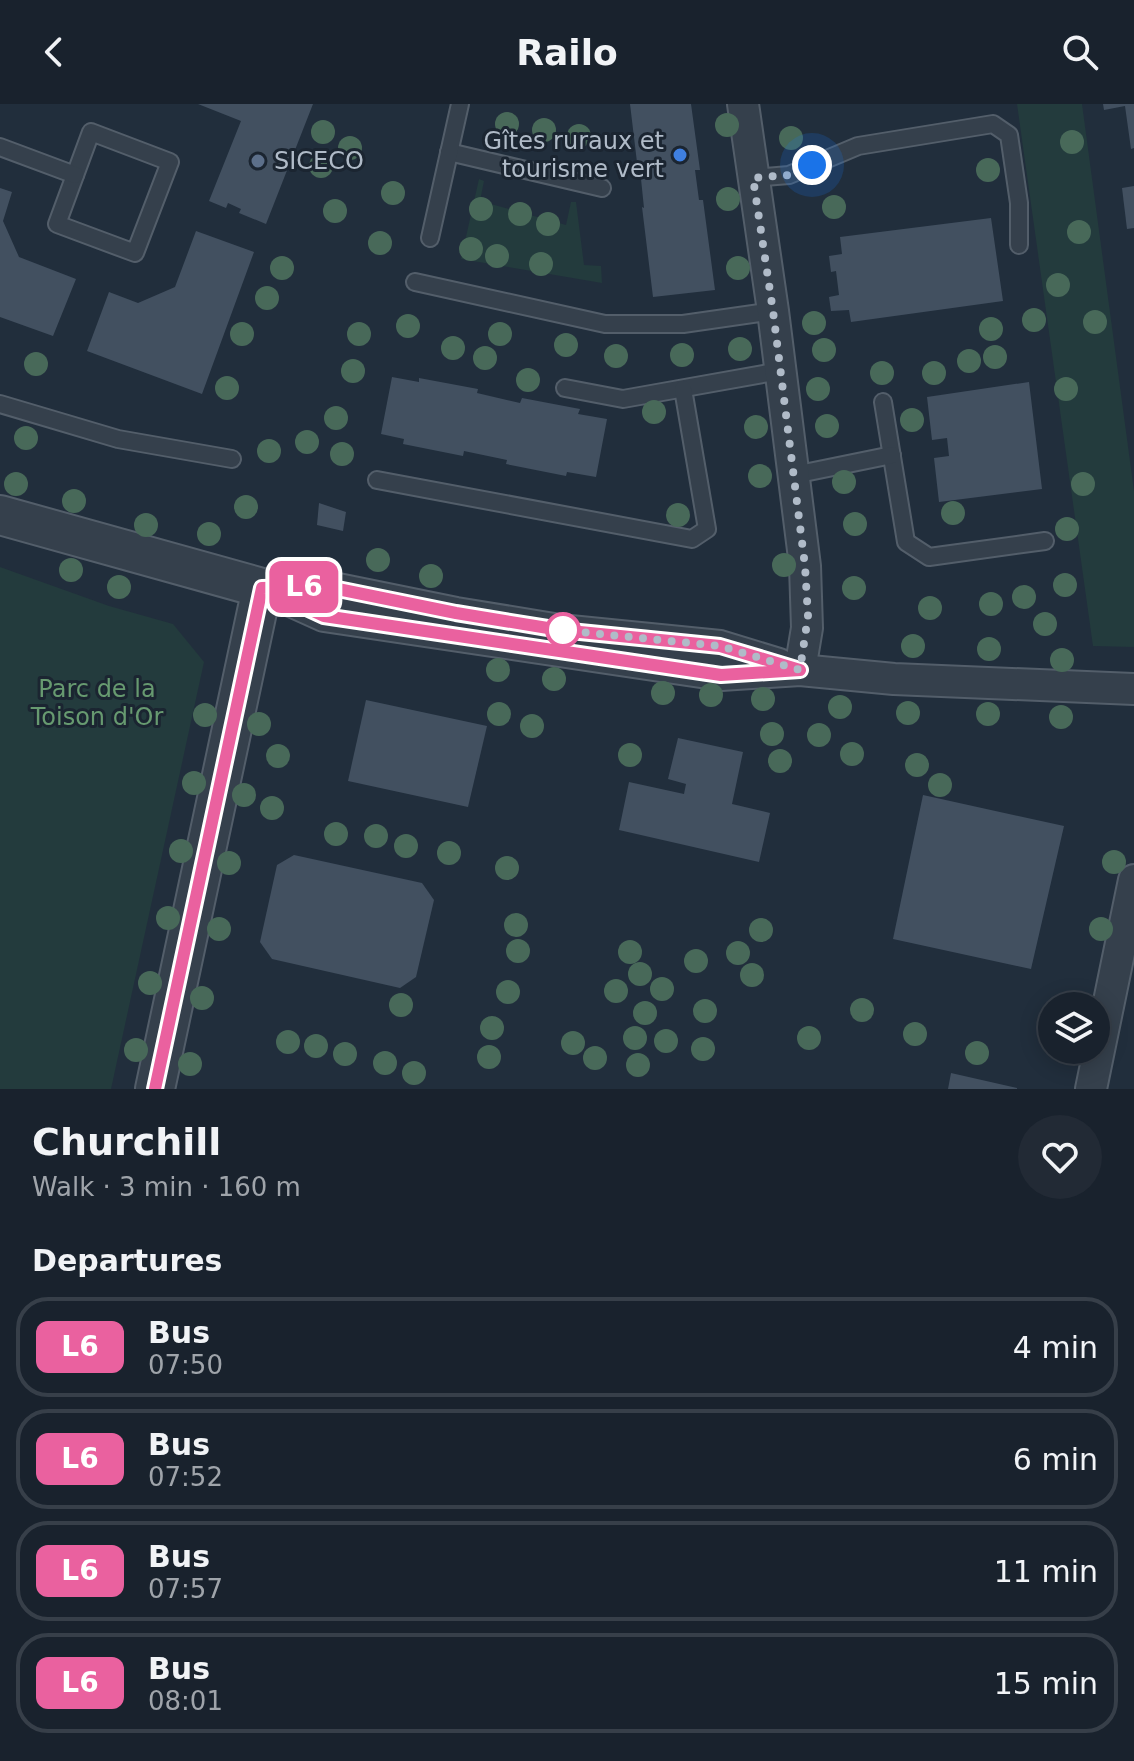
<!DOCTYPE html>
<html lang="en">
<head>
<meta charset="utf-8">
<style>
	:root { --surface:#19222d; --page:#222a35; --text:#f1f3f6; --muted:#9fa4aa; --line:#373f49 }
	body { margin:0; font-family:"DejaVu Sans",sans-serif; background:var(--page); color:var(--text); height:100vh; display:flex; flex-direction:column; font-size:30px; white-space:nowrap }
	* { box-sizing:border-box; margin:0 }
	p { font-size:26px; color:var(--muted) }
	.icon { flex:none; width:44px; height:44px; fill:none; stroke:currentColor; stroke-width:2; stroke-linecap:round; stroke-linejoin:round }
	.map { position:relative; height:985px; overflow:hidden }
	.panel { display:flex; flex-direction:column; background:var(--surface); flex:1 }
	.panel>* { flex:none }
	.badge { padding:0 16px; border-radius:12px; font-size:28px; line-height:52px }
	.fabs { position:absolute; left:1038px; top:888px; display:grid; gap:16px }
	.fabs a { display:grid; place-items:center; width:72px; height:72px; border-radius:50%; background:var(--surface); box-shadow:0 4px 20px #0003,0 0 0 2px var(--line); font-size:40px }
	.you { position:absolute; width:40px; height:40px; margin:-20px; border:6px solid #fff; border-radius:50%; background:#1a73e8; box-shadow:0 0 0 12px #1a73e833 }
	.map>.badge { position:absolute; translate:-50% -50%; box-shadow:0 0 0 4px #fff }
	h2 { padding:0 32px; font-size:30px; line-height:72px }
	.round { display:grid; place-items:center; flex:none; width:84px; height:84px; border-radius:42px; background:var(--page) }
	.head { display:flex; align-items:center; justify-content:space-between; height:136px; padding:0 32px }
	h1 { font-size:38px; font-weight:800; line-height:60px }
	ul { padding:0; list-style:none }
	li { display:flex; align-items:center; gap:24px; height:100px; margin:0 16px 12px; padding:0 16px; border:4px solid var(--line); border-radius:32px }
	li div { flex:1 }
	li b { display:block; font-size:30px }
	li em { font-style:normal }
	li .badge { min-width:88px; font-weight:700; text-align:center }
	header { display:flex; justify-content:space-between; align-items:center; height:104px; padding:0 32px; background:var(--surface); font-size:36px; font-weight:800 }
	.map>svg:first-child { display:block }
	.green { fill:#233b3d }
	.building { fill:#425060 }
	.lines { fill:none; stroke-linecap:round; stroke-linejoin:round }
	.service-casing { stroke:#535e6a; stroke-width:20 }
	.minor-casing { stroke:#535e6a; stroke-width:34 }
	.tertiary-casing { stroke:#535e6a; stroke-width:42 }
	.service { stroke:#35404c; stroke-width:16 }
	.minor { stroke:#35404c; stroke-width:30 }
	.tertiary { stroke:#35404c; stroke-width:38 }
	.tree { fill:#486959 }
	.line-casing { stroke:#fff; stroke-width:18 }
	.line { stroke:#ea619f; stroke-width:12 }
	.walk { stroke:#b0bbc8; stroke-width:8; stroke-dasharray:0 14.4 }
	.shop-dot { fill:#3f7fe0; stroke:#1b2531; stroke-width:3 }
	.service-dot { fill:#5c6f8a; stroke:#1b2531; stroke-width:3 }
	.stop-dot { fill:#fff; stroke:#ea619f; stroke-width:4 }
	.labels { text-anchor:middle; stroke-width:6; stroke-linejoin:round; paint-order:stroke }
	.poi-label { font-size:24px; fill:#b0bbc8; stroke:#1b2531; text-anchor:end }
	.park-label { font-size:24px; fill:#679a70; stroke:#1b2531 }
</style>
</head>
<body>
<header><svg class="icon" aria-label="back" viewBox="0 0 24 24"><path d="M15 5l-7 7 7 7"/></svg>Railo<svg class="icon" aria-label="search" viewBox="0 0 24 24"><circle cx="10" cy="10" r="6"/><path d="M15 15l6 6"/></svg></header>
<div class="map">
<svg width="1134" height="985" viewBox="0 0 1134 985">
	<rect width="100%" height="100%" fill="#212e3c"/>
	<g class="green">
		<path d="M1017 0H1082L1134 387V543L1093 542Z"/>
		<path d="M479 75 484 77 480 97 566 121 571 98H576L584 161 601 162 602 179 461 155Z"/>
		<path d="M0 463 109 502 173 520 204 558 111 985H0Z"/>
	</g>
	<g class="building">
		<path d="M198 0H313L266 120 239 109 241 105 228 99 226 104 209 97 241 17Z"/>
		<path d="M630 0H691L700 66H695L699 96H703L715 186 653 193 642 103 644 104 641 75H639Z"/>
		<path d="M1103 0H1134V44L1131 45 1125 2 1104 6Z"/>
		<path d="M1134 82V124L1127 125 1122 84Z"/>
		<path d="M0 84 12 88 3 117 19 153 76 175 53 232 0 213Z"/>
		<path d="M991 114 1003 197 851 218 849 206 831 207 829 193 839 191 836 167 831 168 829 152 842 150 840 133Z"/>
		<path d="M196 127 254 148 202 290 87 247 109 188 138 199 175 183Z"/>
		<path d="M392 273 419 278V274L478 285 477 289 520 299 522 294 580 305 578 310 607 315 596 373 567 368 566 372 506 360 507 356 464 347 463 352 403 340 404 335 381 330Z"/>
		<path d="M1029 278 1042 385 939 398 934 354 949 352 947 334 932 336 927 293Z"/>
		<path d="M319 399 346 408 343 427 317 421Z"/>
		<path d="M366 596 487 622 468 703 348 677Z"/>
		<path d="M678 634 743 648 732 700 770 709 759 758 619 726 629 678 684 690 686 680 668 675Z"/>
		<path d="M923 691 1064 722 1031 865 893 835Z"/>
		<path d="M294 751 422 779 434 796 416 873 400 884 272 855 260 838 277 761Z"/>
		<path d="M951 969 1017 984V985H948Z"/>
	</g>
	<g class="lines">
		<g class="service-casing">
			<g id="service">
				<path d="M91 28 170 58 135 149 57 120Z"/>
				<path d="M0 43 75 71"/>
				<path d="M449 48 602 84"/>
				<path d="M753 74 789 71 858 42 993 20 1009 31 1019 99V141"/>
				<path d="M430 134 460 0"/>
				<path d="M415 178 605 220H683L773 207"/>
				<path d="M565 284 623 295 780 267"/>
				<path d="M883 298 906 438 929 453 1045 437"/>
				<path d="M0 300 118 335 232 355"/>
				<path d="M794 371 892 351"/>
				<path d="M377 376 692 435 707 425 683 285"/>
			</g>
		</g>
		<g class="minor-casing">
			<g id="minor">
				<path d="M743 0 773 207 805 462 807 524 800 566"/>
				<path d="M271 483 323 482 456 509 560 526 720 542 779 560"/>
				<path d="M262 484 324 512 721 571 800 566 894 575 1134 585"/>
				<path d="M1091 985 1134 776"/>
			</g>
		</g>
		<g class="tertiary-casing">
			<path id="tertiary" d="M0 411 262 484 155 985"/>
		</g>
		<use href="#service" class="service"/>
		<use href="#minor" class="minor"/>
		<use href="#tertiary" class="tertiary"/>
	</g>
	<g class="tree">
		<circle cx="507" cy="20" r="12"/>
		<circle cx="727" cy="21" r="12"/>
		<circle cx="544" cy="26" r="12"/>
		<circle cx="323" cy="28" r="12"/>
		<circle cx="579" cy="32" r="12"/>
		<circle cx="791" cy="34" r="12"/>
		<circle cx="1072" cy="38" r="12"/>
		<circle cx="350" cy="44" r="12"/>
		<circle cx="321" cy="62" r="12"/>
		<circle cx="988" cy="66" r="12"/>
		<circle cx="393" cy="89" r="12"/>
		<circle cx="728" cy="95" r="12"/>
		<circle cx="834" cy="103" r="12"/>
		<circle cx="481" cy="105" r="12"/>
		<circle cx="335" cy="107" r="12"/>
		<circle cx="520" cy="110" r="12"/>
		<circle cx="548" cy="120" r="12"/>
		<circle cx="1079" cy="128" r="12"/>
		<circle cx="380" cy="139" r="12"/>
		<circle cx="471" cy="145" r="12"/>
		<circle cx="497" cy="152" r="12"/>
		<circle cx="541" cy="160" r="12"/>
		<circle cx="282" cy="164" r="12"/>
		<circle cx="738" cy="164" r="12"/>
		<circle cx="1058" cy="181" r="12"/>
		<circle cx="267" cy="194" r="12"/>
		<circle cx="1034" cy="216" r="12"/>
		<circle cx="1095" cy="218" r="12"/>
		<circle cx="814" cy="219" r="12"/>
		<circle cx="408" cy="222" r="12"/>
		<circle cx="991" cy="225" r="12"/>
		<circle cx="242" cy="230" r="12"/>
		<circle cx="359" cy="230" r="12"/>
		<circle cx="500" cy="230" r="12"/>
		<circle cx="566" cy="241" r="12"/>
		<circle cx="453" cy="244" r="12"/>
		<circle cx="740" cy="245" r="12"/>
		<circle cx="824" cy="246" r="12"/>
		<circle cx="682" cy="251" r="12"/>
		<circle cx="616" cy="252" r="12"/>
		<circle cx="995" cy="253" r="12"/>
		<circle cx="485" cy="254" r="12"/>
		<circle cx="969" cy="257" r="12"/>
		<circle cx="36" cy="260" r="12"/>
		<circle cx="353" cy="267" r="12"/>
		<circle cx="882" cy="269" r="12"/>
		<circle cx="934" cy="269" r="12"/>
		<circle cx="528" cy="276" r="12"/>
		<circle cx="227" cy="284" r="12"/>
		<circle cx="818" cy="285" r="12"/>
		<circle cx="1066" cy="285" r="12"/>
		<circle cx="654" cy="308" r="12"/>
		<circle cx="336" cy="314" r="12"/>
		<circle cx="912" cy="316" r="12"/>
		<circle cx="827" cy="322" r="12"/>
		<circle cx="756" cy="323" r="12"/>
		<circle cx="26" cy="334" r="12"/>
		<circle cx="307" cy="338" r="12"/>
		<circle cx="269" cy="347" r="12"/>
		<circle cx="342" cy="350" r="12"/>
		<circle cx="760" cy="372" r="12"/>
		<circle cx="844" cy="378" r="12"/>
		<circle cx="16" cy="380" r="12"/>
		<circle cx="1083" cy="380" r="12"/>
		<circle cx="74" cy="397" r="12"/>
		<circle cx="246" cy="403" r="12"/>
		<circle cx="953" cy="409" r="12"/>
		<circle cx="678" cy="411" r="12"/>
		<circle cx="855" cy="420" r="12"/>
		<circle cx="146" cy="421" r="12"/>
		<circle cx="1067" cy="425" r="12"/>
		<circle cx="209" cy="430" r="12"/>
		<circle cx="378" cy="456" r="12"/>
		<circle cx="784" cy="461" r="12"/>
		<circle cx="71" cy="466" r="12"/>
		<circle cx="431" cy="472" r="12"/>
		<circle cx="1065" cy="481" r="12"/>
		<circle cx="119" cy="483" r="12"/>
		<circle cx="854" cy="484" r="12"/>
		<circle cx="1024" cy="493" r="12"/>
		<circle cx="991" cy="500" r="12"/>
		<circle cx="930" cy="504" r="12"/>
		<circle cx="1045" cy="520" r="12"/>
		<circle cx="913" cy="542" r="12"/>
		<circle cx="989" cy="545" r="12"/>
		<circle cx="1062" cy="556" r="12"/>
		<circle cx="498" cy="566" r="12"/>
		<circle cx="554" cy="575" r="12"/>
		<circle cx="663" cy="589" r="12"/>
		<circle cx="711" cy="591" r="12"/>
		<circle cx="763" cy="595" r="12"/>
		<circle cx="840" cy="603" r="12"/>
		<circle cx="908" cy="609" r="12"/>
		<circle cx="499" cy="610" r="12"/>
		<circle cx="988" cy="610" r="12"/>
		<circle cx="205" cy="611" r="12"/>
		<circle cx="1061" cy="613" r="12"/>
		<circle cx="259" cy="620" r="12"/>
		<circle cx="532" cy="622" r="12"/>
		<circle cx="772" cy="630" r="12"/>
		<circle cx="819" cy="631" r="12"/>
		<circle cx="852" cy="650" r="12"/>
		<circle cx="630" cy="651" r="12"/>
		<circle cx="278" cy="652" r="12"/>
		<circle cx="780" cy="657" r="12"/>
		<circle cx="917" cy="661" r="12"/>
		<circle cx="194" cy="679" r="12"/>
		<circle cx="940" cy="681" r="12"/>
		<circle cx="244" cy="691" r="12"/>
		<circle cx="272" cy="704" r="12"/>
		<circle cx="336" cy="730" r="12"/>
		<circle cx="376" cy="732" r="12"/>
		<circle cx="406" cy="742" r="12"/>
		<circle cx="181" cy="747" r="12"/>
		<circle cx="449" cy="749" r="12"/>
		<circle cx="1114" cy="758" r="12"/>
		<circle cx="229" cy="759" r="12"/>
		<circle cx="507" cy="764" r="12"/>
		<circle cx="168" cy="814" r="12"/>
		<circle cx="516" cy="821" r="12"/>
		<circle cx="219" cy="825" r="12"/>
		<circle cx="1101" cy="825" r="12"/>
		<circle cx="761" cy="826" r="12"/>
		<circle cx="518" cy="847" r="12"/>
		<circle cx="630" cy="848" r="12"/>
		<circle cx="738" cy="849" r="12"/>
		<circle cx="696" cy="857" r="12"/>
		<circle cx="640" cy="870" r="12"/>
		<circle cx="752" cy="871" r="12"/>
		<circle cx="150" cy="879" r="12"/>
		<circle cx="662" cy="885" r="12"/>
		<circle cx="616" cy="887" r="12"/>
		<circle cx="508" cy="888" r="12"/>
		<circle cx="202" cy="894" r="12"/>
		<circle cx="401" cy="901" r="12"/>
		<circle cx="862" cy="906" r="12"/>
		<circle cx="705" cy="907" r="12"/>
		<circle cx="645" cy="909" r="12"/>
		<circle cx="492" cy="924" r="12"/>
		<circle cx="915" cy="930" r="12"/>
		<circle cx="635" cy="934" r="12"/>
		<circle cx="809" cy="934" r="12"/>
		<circle cx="666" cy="937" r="12"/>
		<circle cx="288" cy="938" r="12"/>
		<circle cx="573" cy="939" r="12"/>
		<circle cx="316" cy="942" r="12"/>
		<circle cx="703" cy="945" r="12"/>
		<circle cx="136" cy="946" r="12"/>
		<circle cx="977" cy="949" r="12"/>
		<circle cx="345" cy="950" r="12"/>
		<circle cx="489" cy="953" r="12"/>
		<circle cx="595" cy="954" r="12"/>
		<circle cx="385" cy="959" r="12"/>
		<circle cx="190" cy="960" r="12"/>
		<circle cx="638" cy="961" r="12"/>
		<circle cx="414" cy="969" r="12"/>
	</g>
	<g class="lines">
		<g class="line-casing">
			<path id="line" d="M155 985 262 484 323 482 456 509 560 526 720 542 800 566 721 571 324 512 283 493"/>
		</g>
		<use href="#line" class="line"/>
		<path class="walk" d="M563 526H560L720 542 800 566 808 512 805 462 773 207 753 74 789 71 812 61"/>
	</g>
	<circle class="shop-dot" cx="680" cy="51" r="8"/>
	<circle class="service-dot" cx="258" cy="57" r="8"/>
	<circle class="stop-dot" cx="563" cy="526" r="16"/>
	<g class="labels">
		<g class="poi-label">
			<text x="664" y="45">Gîtes ruraux et<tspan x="664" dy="28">tourisme vert</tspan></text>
			<text x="274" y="65" text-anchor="start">SICECO</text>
		</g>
		<g class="park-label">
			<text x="97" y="593">Parc de la<tspan x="97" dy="28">Toison d'Or</tspan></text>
		</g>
	</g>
</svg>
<div class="fabs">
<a><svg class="icon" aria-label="layers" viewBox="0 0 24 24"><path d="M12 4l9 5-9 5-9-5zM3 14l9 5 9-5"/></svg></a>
</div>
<div class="you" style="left:812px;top:61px"></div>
<b class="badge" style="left:304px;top:483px;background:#ea619f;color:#fff">L6</b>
</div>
<section class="panel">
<div class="head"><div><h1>Churchill</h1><p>Walk · 3 min · 160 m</p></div><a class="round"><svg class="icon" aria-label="heart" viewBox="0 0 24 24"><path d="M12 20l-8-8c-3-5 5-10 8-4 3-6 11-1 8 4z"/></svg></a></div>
<h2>Departures</h2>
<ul>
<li><span class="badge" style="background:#ea619f;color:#fff">L6</span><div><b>Bus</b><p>07:50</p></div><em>4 min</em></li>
<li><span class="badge" style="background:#ea619f;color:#fff">L6</span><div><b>Bus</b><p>07:52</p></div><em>6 min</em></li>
<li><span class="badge" style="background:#ea619f;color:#fff">L6</span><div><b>Bus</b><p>07:57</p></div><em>11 min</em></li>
<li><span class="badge" style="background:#ea619f;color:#fff">L6</span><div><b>Bus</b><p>08:01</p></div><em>15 min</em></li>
</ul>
</section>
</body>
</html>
